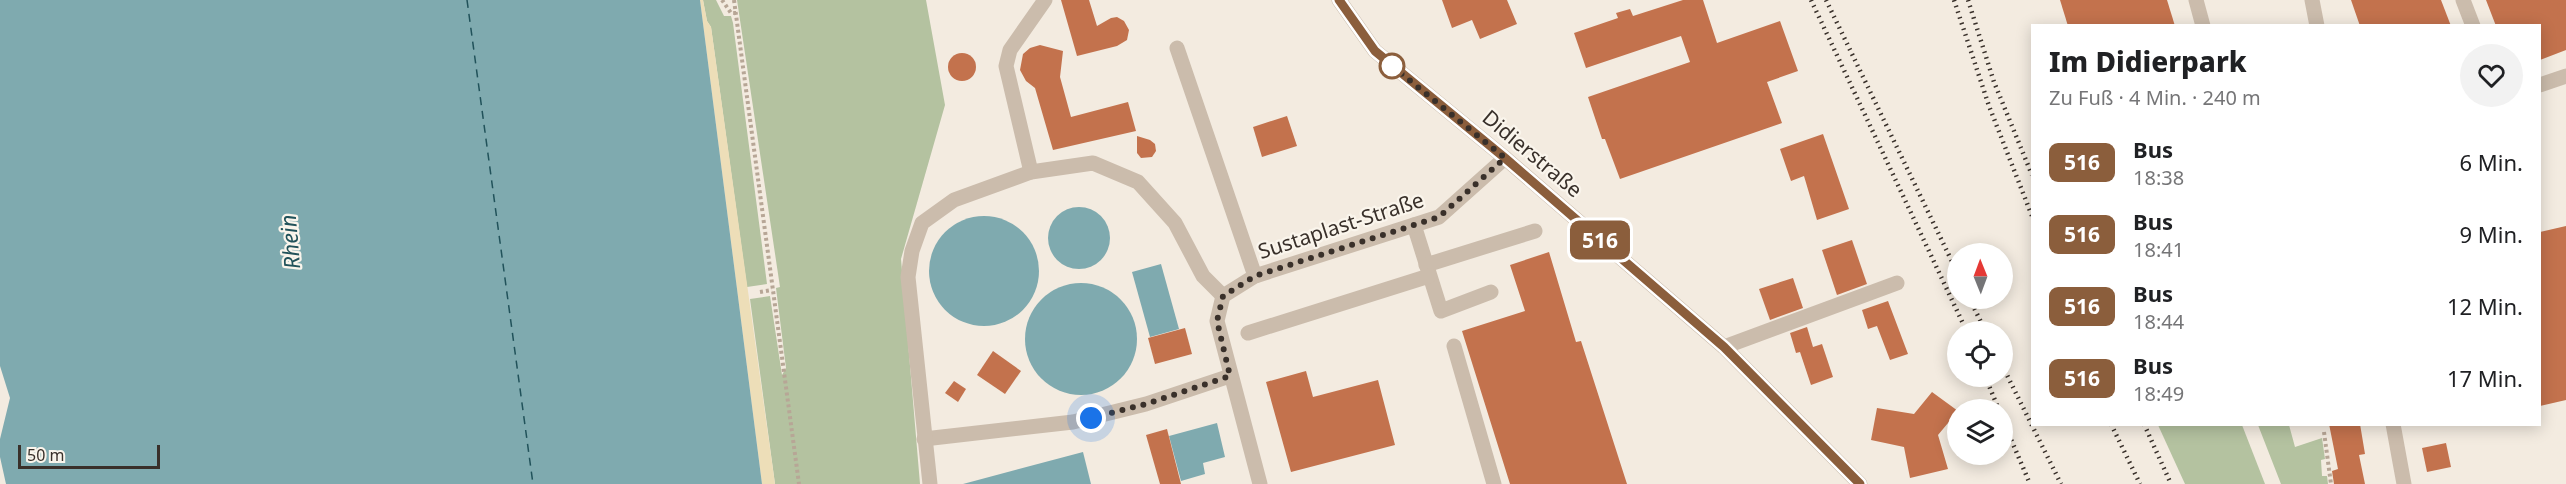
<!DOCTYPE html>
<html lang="de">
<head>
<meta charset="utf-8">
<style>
	:root { --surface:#fff; --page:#f2f2f2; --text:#202124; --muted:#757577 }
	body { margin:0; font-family:"Noto Sans",sans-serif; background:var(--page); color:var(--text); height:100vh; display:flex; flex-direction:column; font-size:22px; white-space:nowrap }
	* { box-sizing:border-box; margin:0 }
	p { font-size:20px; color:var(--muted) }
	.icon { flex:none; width:33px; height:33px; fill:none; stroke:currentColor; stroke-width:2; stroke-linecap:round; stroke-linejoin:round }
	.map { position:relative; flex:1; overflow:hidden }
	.details { position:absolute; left:2031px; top:24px; width:510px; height:402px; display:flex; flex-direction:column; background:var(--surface); border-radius:0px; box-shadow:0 3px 15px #0003 }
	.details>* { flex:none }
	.badge { padding:0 12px; border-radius:9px; font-size:21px; line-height:39px }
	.needle { width:39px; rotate:359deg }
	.fabs { position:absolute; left:1947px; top:243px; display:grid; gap:12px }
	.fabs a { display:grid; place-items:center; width:66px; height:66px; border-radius:50%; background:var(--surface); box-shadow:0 3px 15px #0003; font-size:30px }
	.scale { position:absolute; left:18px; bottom:15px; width:142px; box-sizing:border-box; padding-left:6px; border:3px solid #39302a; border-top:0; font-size:16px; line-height:21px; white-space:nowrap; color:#39302a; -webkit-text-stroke:4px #faf5ec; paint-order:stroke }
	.you { position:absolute; width:30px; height:30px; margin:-15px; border:4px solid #fff; border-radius:50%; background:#1a73e8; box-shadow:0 0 0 9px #1a73e833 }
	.map>.badge { position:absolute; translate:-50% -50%; box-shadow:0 0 0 3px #fff }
	.round { display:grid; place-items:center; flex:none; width:63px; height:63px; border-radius:32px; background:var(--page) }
	.summary { display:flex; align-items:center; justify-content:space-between; height:102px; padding:0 18px }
	h1 { font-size:28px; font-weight:800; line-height:45px }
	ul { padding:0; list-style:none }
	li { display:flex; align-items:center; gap:18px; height:72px; padding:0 18px }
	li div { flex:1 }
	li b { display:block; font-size:22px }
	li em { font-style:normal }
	li .badge { min-width:66px; font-weight:700; text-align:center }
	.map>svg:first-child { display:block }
	.green { fill:#b4c2a0 }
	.sand { fill:#eddeb8 }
	.water { fill:#7faaaf }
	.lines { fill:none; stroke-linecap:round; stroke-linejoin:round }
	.ferry { stroke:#21525a; stroke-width:1.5; stroke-dasharray:8 6; stroke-linecap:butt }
	.building { fill:#c3724d }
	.path { stroke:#b7a696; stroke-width:4; stroke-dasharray:3 3; stroke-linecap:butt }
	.minor { stroke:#cbbcac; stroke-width:15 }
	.rail { stroke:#39302a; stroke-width:4.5; stroke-dasharray:1.5 4.5; stroke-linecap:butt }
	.line-casing { stroke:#fff; stroke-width:14 }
	.line { stroke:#8b5e3c; stroke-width:9 }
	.walk { stroke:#39302a; stroke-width:6; stroke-dasharray:0 10.8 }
	.stop-dot { fill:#fff; stroke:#8b5e3c; stroke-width:3 }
	.labels { text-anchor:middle; stroke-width:4.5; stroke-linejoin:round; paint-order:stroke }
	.street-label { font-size:21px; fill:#39302a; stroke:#faf5ec }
	.water-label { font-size:22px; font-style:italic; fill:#21525a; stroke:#faf5ec }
</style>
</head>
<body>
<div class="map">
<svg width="2566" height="484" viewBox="0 0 2566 484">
	<rect width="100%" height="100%" fill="#f3ebe0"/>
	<g class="green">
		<path d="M703 0H716L724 16H731L733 23 767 284 747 287 711 27 707 21Z"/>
		<path d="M737 0H926L945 105 901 259 920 484H775L750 299 770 296 782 375 786 368 776 288 780 287Z"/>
		<path d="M2158 425H2242L2265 484H2185Z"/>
		<path d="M2258 425H2289L2295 447 2322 438 2325 459 2321 460 2322 476H2327L2328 484H2281Z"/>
	</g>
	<path class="sand" d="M700 0H703L707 21 711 27 775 484H762Z"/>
	<g class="water">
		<path d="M0 0H700L762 484H6L0 457V439L10 398 0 366Z"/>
		<circle cx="1079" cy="238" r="31"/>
		<circle cx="984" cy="271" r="55"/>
		<path d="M1161 264 1179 329 1150 337 1132 272Z"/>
		<circle cx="1081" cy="339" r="56"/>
		<path d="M1217 423 1225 457 1203 463 1205 474 1181 481 1169 436Z"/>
		<path d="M1083 452 1091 484H963Z"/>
	</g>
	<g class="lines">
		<path class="ferry" d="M467 0 533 484"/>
	</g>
	<g class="building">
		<path d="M1061 0H1089L1097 26 1111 18 1117 17 1124 21 1129 30 1127 40 1117 46 1077 56Z"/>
		<path d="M1442 0H1507L1517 24 1480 39 1472 20 1452 28Z"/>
		<path d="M1683 0H1703L1717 43 1780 21 1798 71 1767 82 1782 123 1620 179 1605 139H1602L1588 97 1690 62 1681 36 1586 68 1574 33 1618 18 1616 13 1630 9 1633 16Z"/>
		<path d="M2060 0H2167L2175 26H2068Z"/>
		<path d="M2351 0H2441L2451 26H2360Z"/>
		<path d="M2486 0H2566V50L2540 60V26H2496Z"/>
		<path d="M1040 45 1063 51 1060 77 1071 117 1128 102 1136 131 1053 150 1035 88 1026 81 1020 70 1023 54 1030 48Z"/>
		<circle cx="962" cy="67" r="14"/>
		<path d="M1287 116 1297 146 1262 157 1253 127Z"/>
		<path d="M1823 134 1849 209 1817 220 1804 176 1791 181 1780 149Z"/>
		<path d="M1137 136 1150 140 1155 144 1156 151 1152 157 1141 158 1137 153Z"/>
		<path d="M2566 226V400L2540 406V232Z"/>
		<path d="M1852 240 1867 284 1837 295 1822 250Z"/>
		<path d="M1549 252 1576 342 1581 341 1627 484H1510L1462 331 1525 311 1510 265Z"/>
		<path d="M1793 278 1803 308 1770 320 1759 289Z"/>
		<path d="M1888 301 1908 354 1890 360 1877 326 1868 329 1862 310Z"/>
		<path d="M1807 327 1813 347 1822 344 1833 377 1811 385 1800 352 1796 353 1790 333Z"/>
		<path d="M1185 328 1192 354 1155 364 1148 338Z"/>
		<path d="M993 351 1021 371 1005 394 977 375Z"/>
		<path d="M1306 371 1313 397 1378 380 1395 445 1291 472 1266 382Z"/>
		<path d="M954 381 966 389 958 402 945 393Z"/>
		<path d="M1932 392 1958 411 1938 435 1948 469 1910 478 1904 447 1871 440 1877 408 1914 414Z"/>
		<path d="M2329 424H2360L2365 454 2359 455 2365 484H2334L2332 471 2338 469Z"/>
		<path d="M1167 429 1181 484H1160L1146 435Z"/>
		<path d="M2446 443 2451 467 2427 472 2422 448Z"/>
	</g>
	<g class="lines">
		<g class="path">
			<path d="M722 0 731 13H736"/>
			<path d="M734 0 799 484"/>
			<path d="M760 292 772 290"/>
			<path d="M2324 432 2331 484"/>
		</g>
		<g class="minor">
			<path d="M1339 0 1375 51 1505 158 1724 347 1860 484"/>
			<path d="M2196 0 2203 26"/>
			<path d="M2312 0 2317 26"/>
			<path d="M2463 0 2473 26"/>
			<path d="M1177 48 1255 276"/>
			<path d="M2540 85 2566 76"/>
			<path d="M1031 172 1006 66 1010 50 1045 0"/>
			<path d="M1414 225 1441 311 1491 292"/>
			<path d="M1426 265 1535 231"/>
			<path d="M1248 333 1429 276"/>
			<path d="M1454 346 1494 484"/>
			<path d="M1724 347 1897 283"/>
			<path d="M2393 424 2404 484"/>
			<path d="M924 439 1073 422 1146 404 1230 376"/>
			<path d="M930 484 908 277 912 251 922 223 954 200 1031 172 1093 163 1138 182 1175 223 1203 276 1223 296"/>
			<path d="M1260 484 1217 321 1223 296 1255 276 1439 217 1505 158"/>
		</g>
		<g class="rail">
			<path d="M1811 0 1967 332"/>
			<path d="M1826 0 1958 274"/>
			<path d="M1954 0 1989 106 2032 216"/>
			<path d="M1968 0 1994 82 2032 175"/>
			<path d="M1969 298 1986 332"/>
			<path d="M2002 365 2061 484"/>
			<path d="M1985 376 1999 410"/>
			<path d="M2002 418 2030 484"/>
			<path d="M2111 424 2140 484"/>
			<path d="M2144 424 2171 484"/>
		</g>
	</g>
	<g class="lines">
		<g class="line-casing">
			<path id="line" d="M1339 0 1375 51 1505 158 1724 347 1860 484"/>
		</g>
		<use href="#line" class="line"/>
		<path class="walk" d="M1091 418 1146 404 1230 376 1217 321 1223 296 1255 276 1439 217 1505 158 1392 66"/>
	</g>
	<circle class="stop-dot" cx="1392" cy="66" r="12"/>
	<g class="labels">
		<g class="street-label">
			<text transform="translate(1532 154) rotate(40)" y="7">Didierstraße</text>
			<text transform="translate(1341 226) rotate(-18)" y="7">Sustaplast-Straße</text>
		</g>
		<g class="water-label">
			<text transform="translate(290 242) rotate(-95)" y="8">Rhein</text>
		</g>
	</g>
</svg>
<div class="fabs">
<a><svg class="needle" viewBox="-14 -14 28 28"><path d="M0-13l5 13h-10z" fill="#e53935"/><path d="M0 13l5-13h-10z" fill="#757577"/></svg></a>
<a><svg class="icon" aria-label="locate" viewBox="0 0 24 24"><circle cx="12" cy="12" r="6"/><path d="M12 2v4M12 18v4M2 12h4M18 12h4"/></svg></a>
<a><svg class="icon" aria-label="layers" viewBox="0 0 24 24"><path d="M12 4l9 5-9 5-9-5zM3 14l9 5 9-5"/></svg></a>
</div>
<div class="scale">50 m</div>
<div class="you" style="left:1091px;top:418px"></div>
<b class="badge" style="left:1600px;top:240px;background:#8b5e3c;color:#fff">516</b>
<section class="details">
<div class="summary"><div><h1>Im Didierpark</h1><p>Zu Fuß · 4 Min. · 240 m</p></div><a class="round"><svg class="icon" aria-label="heart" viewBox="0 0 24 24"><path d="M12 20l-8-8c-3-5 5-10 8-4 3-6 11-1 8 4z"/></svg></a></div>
<ul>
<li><span class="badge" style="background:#8b5e3c;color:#fff">516</span><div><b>Bus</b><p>18:38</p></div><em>6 Min.</em></li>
<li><span class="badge" style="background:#8b5e3c;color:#fff">516</span><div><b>Bus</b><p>18:41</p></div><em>9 Min.</em></li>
<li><span class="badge" style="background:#8b5e3c;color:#fff">516</span><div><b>Bus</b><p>18:44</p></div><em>12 Min.</em></li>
<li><span class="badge" style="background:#8b5e3c;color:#fff">516</span><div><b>Bus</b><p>18:49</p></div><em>17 Min.</em></li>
</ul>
</section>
</div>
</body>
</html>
